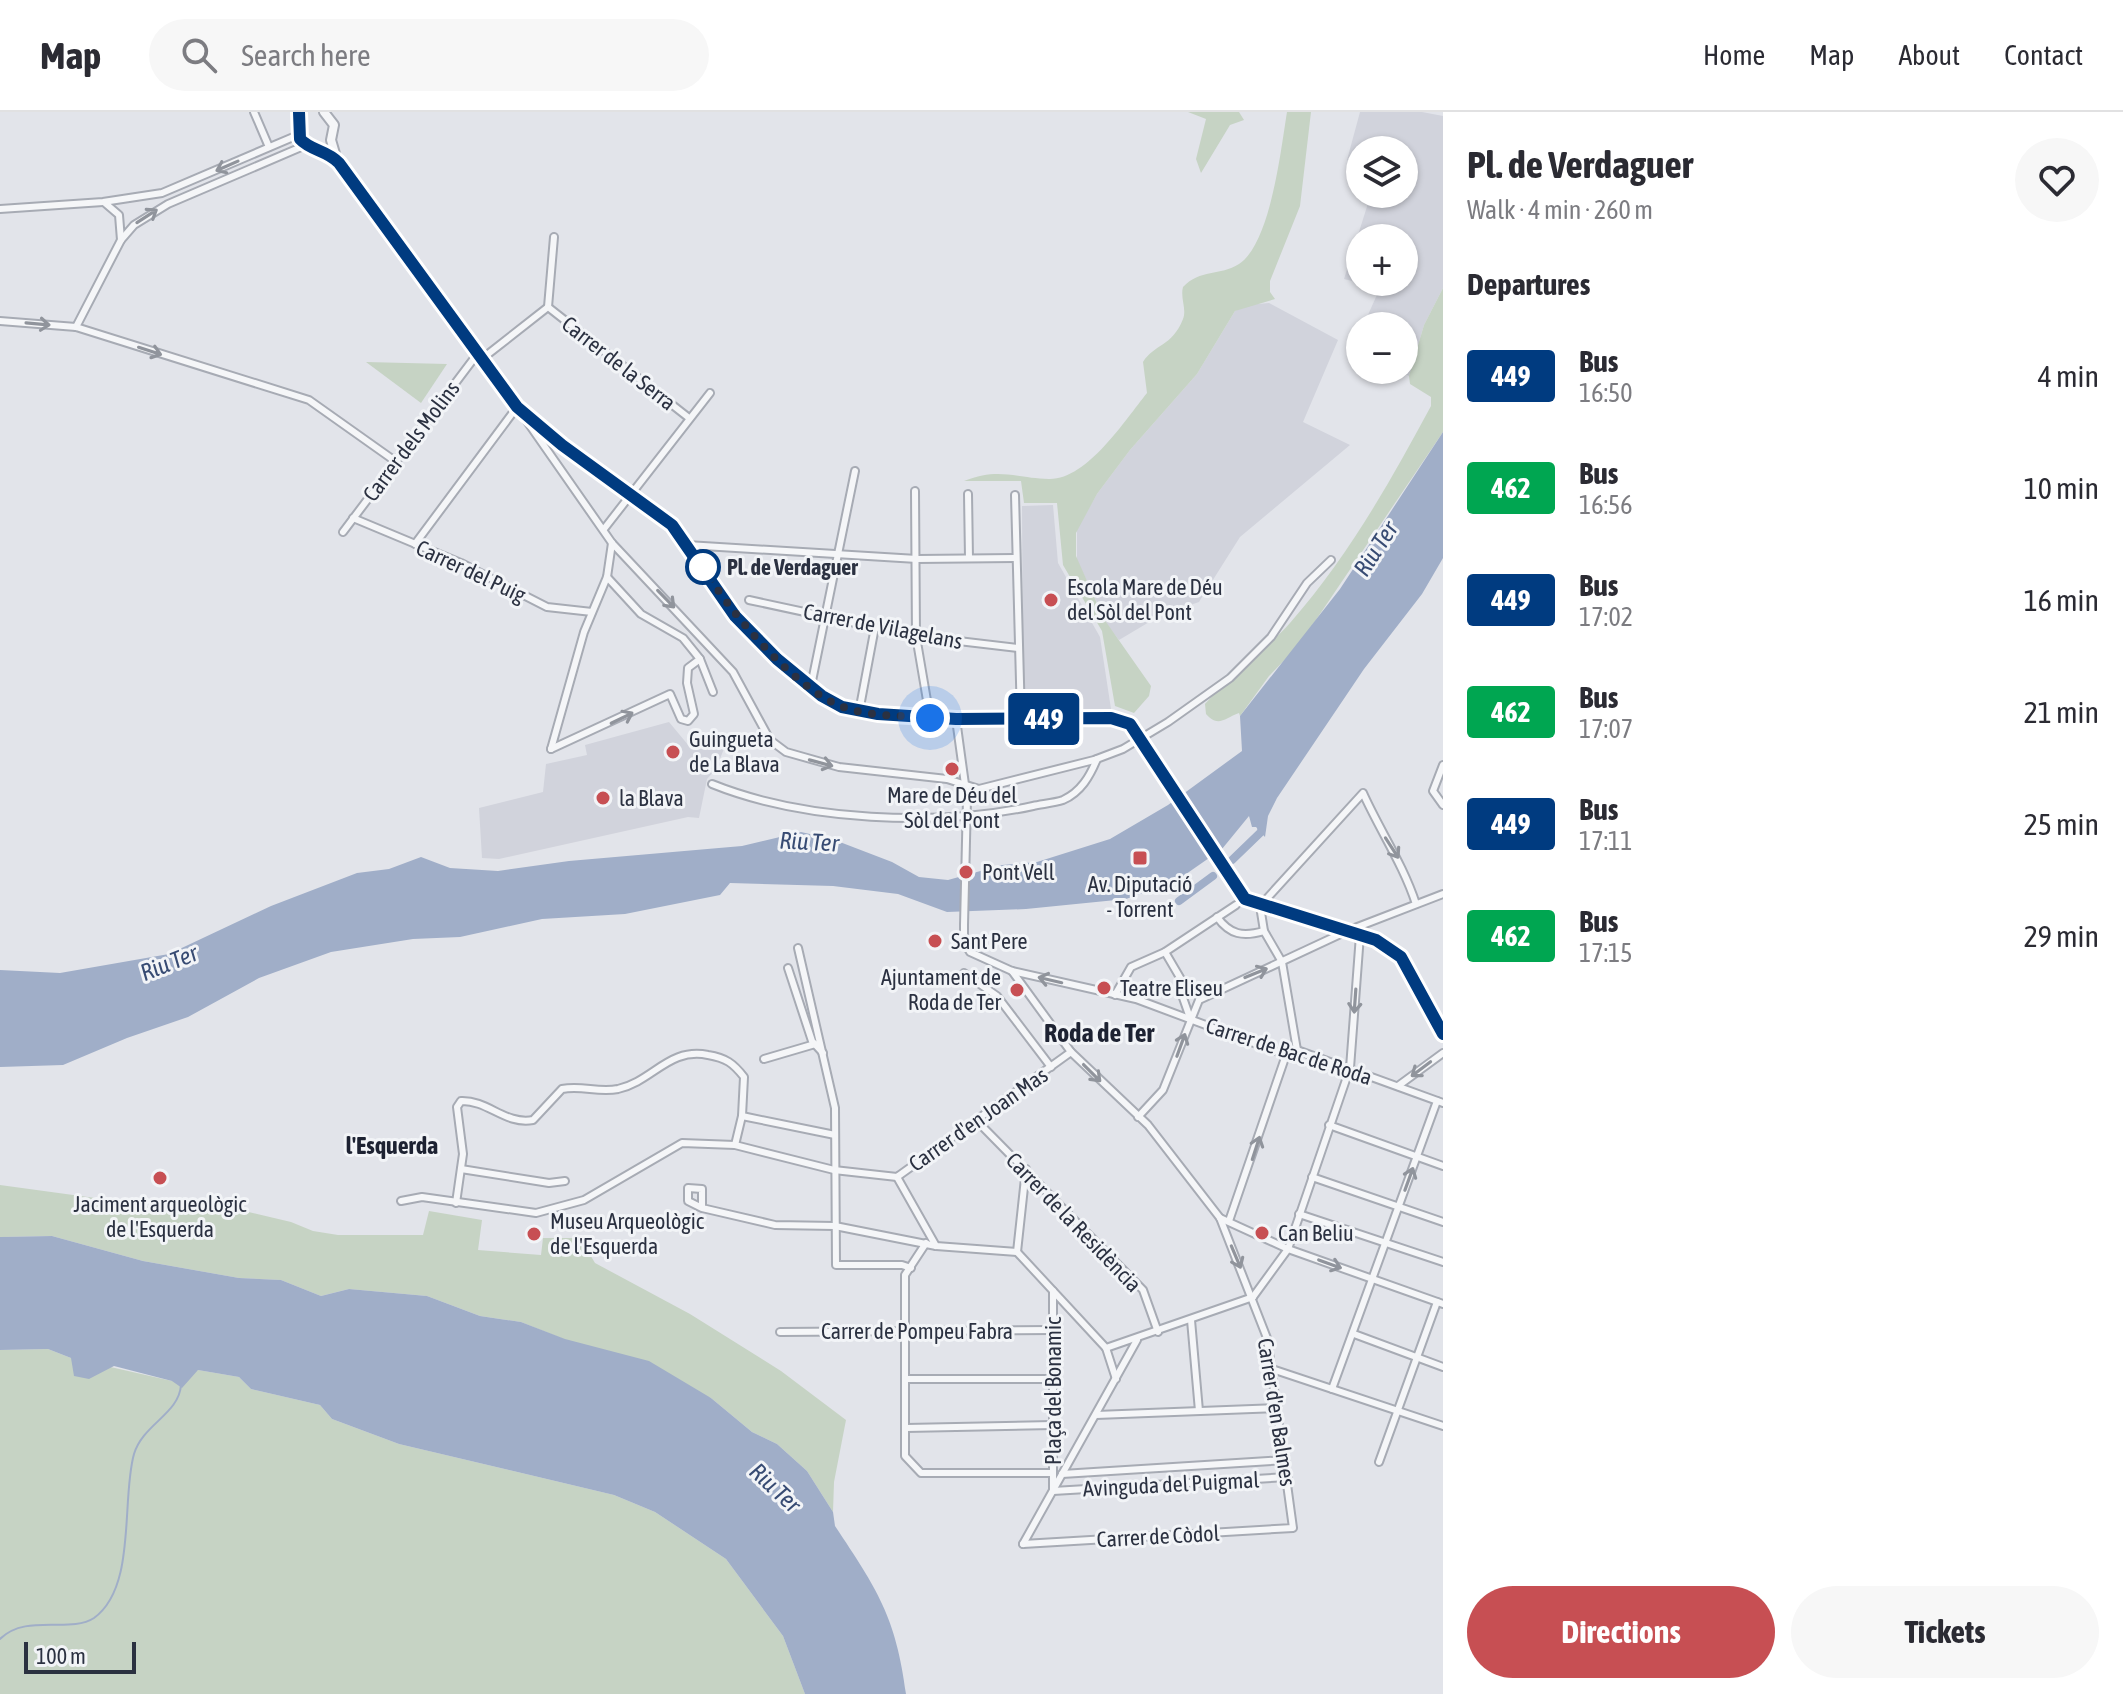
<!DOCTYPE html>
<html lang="en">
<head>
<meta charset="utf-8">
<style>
	:root { --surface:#fff; --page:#f7f7f7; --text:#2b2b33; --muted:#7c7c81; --line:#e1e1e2; --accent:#c74f53 }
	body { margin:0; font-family:"Asap Condensed",sans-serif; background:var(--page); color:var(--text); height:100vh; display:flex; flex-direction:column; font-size:30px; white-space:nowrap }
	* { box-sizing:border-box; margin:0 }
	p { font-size:26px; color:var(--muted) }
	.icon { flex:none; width:44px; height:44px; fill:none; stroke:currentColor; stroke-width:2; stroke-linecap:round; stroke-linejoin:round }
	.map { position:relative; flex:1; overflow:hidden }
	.sheet { display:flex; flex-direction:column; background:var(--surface); width:680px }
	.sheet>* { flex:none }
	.badge { padding:0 16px; border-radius:6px; font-size:28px; line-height:52px }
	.controls { position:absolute; left:1346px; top:24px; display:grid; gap:16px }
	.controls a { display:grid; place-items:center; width:72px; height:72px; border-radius:50%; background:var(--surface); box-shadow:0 2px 6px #0004; font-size:40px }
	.scale { position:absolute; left:24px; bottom:20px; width:112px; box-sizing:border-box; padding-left:8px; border:4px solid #2b3141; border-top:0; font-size:22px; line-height:28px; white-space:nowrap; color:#2b3141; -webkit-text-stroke:6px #f2f4f7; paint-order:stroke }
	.you { position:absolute; width:40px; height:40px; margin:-20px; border:6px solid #fff; border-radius:50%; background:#1a73e8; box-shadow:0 0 0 12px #1a73e833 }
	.map>.badge { position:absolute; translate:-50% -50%; box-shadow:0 0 0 4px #fff }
	h2 { padding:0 24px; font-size:30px; line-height:72px }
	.round { display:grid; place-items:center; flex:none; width:84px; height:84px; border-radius:42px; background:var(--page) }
	.head { display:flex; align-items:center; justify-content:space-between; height:136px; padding:0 24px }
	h1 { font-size:38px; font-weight:700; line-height:60px }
	.primary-button { display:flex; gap:16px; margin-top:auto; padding:16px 24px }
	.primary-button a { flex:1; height:92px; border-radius:48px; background:var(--accent); color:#fff; font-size:32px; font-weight:700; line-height:92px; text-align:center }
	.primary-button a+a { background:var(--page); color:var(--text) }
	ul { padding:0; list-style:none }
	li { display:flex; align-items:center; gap:24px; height:112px; padding:0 24px }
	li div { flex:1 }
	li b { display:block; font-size:30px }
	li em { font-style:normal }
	li .badge { min-width:88px; font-weight:700; text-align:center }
	header { display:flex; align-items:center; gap:48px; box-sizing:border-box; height:112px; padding:0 40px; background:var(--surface); border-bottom:2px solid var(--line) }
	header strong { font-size:38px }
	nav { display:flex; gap:44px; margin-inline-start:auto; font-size:28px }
	.search { width:560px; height:72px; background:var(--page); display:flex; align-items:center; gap:20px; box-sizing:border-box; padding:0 28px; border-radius:44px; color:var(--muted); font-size:30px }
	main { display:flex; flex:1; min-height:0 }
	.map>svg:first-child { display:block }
	.built { fill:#d1d3dc; fill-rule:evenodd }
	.green { fill:#c6d3c4 }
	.water { fill:#a0aec8 }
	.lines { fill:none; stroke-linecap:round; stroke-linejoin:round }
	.stream { stroke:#a0aec8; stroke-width:2 }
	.canal { stroke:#a0aec8; stroke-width:8 }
	.minor-casing { stroke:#a7abb4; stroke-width:10 }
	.tertiary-casing { stroke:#a7abb4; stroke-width:12 }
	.minor { stroke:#f5f6f8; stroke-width:6 }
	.tertiary { stroke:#f5f6f8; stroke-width:8 }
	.minor-bridge-casing { stroke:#a7abb4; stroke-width:10; stroke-linecap:butt }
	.tertiary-bridge-casing { stroke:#a7abb4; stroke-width:12; stroke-linecap:butt }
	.minor-bridge { stroke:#f5f6f8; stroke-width:6 }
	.tertiary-bridge { stroke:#f5f6f8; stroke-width:8 }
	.oneway { stroke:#90949c }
	.line-casing { stroke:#fff; stroke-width:18 }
	.line { stroke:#003b80; stroke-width:12 }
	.walk { stroke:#2b3141; stroke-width:8; stroke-dasharray:0 14.4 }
	.stop-dot { fill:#fff; stroke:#003b80; stroke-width:4 }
	.poi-dot { fill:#c74f53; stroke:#f2f4f7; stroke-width:3 }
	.labels { text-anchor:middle; stroke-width:6; stroke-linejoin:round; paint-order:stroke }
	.street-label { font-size:22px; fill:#2b3141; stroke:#f2f4f7 }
	.stop-label { font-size:22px; font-weight:bold; fill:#2b3141; stroke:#f2f4f7; text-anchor:start }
	.poi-label { font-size:22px; fill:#2b3141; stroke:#f2f4f7; text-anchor:start }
	.water-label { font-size:24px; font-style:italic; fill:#374b73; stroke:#f2f4f7 }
	.neighbourhood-label { font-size:24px; font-weight:bold; fill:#1d2232; stroke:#f2f4f7 }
	.quarter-label { font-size:26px; font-weight:bold; fill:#1d2232; stroke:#f2f4f7 }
</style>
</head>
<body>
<header>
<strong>Map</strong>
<div class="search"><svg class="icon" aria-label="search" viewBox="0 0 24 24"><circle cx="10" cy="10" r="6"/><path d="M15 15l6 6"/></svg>Search here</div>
<nav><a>Home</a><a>Map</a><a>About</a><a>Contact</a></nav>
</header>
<main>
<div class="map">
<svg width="1443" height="1582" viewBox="0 0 1443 1582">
	<rect width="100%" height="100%" fill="#e2e4ea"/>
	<g class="built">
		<path d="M1360 0H1422L1443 4V176L1424 213 1409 264 1398 258H1404V214H1363L1380 176 1344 167 1371 82H1404V38H1360V53L1347 48ZM1360 126H1404V170H1360Z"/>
		<path d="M1269 191 1338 228 1303 310 1350 333 1240 425 1199 490 1161 503 1119 528 1108 514 1077 448V417L1097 382 1130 338 1197 262 1235 199 1246 193Z"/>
		<path d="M1053 393 1058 451 1100 525 1111 597 1027 598 1023 594 1022 394Z"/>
		<path d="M669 610 689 634 727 629 716 657 707 667 699 706 688 705 499 747 482 746 479 696 543 680 546 652 587 643 585 633Z"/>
	</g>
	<g class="green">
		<path d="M1188 0H1239L1244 8 1230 13 1201 61 1196 47 1206 7Z"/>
		<path d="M1287 0H1311L1300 94 1270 169V180L1275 187 1235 199 1197 262 1130 338 1097 382 1076 421V444L1104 507 1151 574 1149 584 1134 601 1115 594 1102 519 1063 453 1057 391H1024L1021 369H964C999 355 1015 366 1049 367 1087 368 1125 308 1147 281L1143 250C1154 232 1172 235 1183 207 1187 197 1180 186 1183 175 1200 157 1220 164 1239 152 1271 131 1281 36 1287 0Z"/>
		<path d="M1443 176V320L1299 533 1269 564 1240 604 1239 601C1225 606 1218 616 1206 602L1205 592C1231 563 1264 540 1290 511 1348 445 1390 370 1431 294V285L1410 272 1409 264 1424 213Z"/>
		<path d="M366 250 447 252 421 291Z"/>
		<path d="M0 1073 117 1089 123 1097 201 1089 291 1110 313 1119 338 1123H423L429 1099 482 1108 478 1138 541 1143 543 1126H580L595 1151 690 1202 781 1259 846 1308 834 1370 833 1400 807 1359 777 1332 752 1320 711 1286 521 1210 480 1204 427 1184 349 1177 321 1184 281 1168 239 1166 143 1149 52 1124 0 1125Z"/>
		<path d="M48 1237 71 1246 172 1269 198 1258 239 1265 251 1277 320 1293 332 1307 399 1332 614 1383 655 1400 726 1447 783 1524 805 1582H0V1238Z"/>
	</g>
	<g class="water">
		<path d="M1443 320V446L1422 482 1364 557 1277 686 1268 704 1265 725 1256 715H1252L1249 704 1222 737 1176 769 1126 787 1026 797 947 800 898 782 833 774 730 771 720 783 625 802 542 807 460 825 413 827 331 840 259 866 188 905 127 926 63 953 0 955V858L60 861 169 842 271 794 357 761 389 757 421 745 450 756 498 759 569 749 742 734 801 720 832 727 892 750 919 765 948 768 1002 753 1037 750 1110 727 1168 693 1242 639 1240 604 1340 477Z"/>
		<path d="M52 1124 143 1149 239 1166 281 1168 321 1184 349 1177 427 1184 480 1204 521 1210 565 1227 649 1249 711 1286 752 1320 777 1332 807 1359 833 1400 835 1414C877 1477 896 1505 906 1582H805L783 1524 726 1447 655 1400 614 1383 399 1332 332 1307 320 1293 251 1277 239 1265 198 1258 182 1276 172 1269 114 1254 89 1267 74 1264 71 1246 48 1237 0 1238V1125Z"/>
	</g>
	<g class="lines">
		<path class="stream" d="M0 1527C26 1501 70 1522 94 1506 137 1475 121 1387 134 1342 143 1312 179 1302 181 1273"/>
		<g class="canal">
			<path d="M1232 748 1261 720 1262 710"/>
			<path d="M1179 789 1213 764"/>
		</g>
		<g class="minor-casing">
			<g id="minor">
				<path d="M254 0 269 35"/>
				<path d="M105 91 119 103 121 128"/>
				<path d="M0 97 103 90 162 81 298 23"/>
				<path d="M548 195 554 125"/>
				<path d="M0 209 76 215 309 288 395 349"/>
				<path d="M76 215 121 128 134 113 168 92 306 33"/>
				<path d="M483 246 548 195 689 306"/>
				<path d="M915 379 916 524 930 606"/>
				<path d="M968 382 969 446"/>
				<path d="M1015 383 1021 607"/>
				<path d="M353 406 461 451 547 495 592 500"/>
				<path d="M604 417 710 281"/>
				<path d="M343 420 478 241"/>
				<path d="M415 432 517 295 612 431 733 560 770 628 786 640 839 655 947 667 979 677 1094 648 1123 637 1168 610 1230 566 1271 525 1307 471 1331 448"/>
				<path d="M687 433 917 447 1015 446"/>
				<path d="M607 465 641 502 683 526 700 547 713 580"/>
				<path d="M749 488 916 524 1018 536"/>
				<path d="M811 574 855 359"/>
				<path d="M859 600 875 515"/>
				<path d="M956 607 967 687"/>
				<path d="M551 637 670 582 681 607 688 609 694 602 687 571 688 556 700 547"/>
				<path d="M551 637 584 520 607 465 612 431"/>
				<path d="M1443 653 1433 679 1443 693"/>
				<path d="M712 672C804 709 937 715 1033 694 1042 692 1054 691 1063 688 1081 680 1090 664 1097 647"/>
				<path d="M1217 805C1230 823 1243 825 1264 819"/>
				<path d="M964 813V830L970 840 1012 859 1136 887 1286 943 1297 938 1443 991"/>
				<path d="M798 836 835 996 836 1153H902L911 1156"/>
				<path d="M1165 840 1182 869 1181 880 1190 906"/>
				<path d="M788 856 812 929 823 941"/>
				<path d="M1012 859 1071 940 1148 1013 1220 1106 1267 1226 1293 1416 1023 1432"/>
				<path d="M964 861 997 884 1051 955"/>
				<path d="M1115 883 1131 855 1165 840 1236 793"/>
				<path d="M1297 938 1282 850 1264 819 1260 794 1363 681C1380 719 1403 752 1416 792"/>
				<path d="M764 947 815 932"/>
				<path d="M1398 974 1443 941"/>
				<path d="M742 1004 835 1023"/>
				<path d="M1138 1005 1163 978 1199 888 1347 819 1443 782"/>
				<path d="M976 1008 1143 1178 1158 1220"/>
				<path d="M1329 1013 1443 1054"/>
				<path d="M461 1057 549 1071 565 1069"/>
				<path d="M897 1065 936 1134"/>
				<path d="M1312 1065 1443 1110"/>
				<path d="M401 1089 422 1085 536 1101 584 1088 682 1031 735 1033 834 1058 897 1065 1071 940"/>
				<path d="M456 1091 463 1042 457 995 461 989C488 988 505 1013 533 1008L562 977C582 973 598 981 618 977 653 969 669 935 708 943 726 946 733 951 744 965L742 1004 735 1033"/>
				<path d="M702 1096 688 1089V1076L702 1077V1096L775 1113 835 1114 936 1134 1017 1140 1106 1236 1253 1185"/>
				<path d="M1299 1102 1443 1150"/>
				<path d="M1220 1106 1288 1137 1443 1192"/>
				<path d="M1229 1109 1286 943"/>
				<path d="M926 1131 905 1163V1344L921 1361H1053"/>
				<path d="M1017 1140 1026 1057"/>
				<path d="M1053 1179V1379L1288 1365"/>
				<path d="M1253 1185 1288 1137 1350 956 1360 823"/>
				<path d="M1191 1208 1199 1299"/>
				<path d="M780 1220 1053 1218"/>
				<path d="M1354 1222 1443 1255"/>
				<path d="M1106 1236 1116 1267"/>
				<path d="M1272 1257 1443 1314"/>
				<path d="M905 1267H1053"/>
				<path d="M1332 1277 1437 989"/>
				<path d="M1096 1303 1278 1296"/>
				<path d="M906 1316 1053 1313"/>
				<path d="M1379 1350 1437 1190"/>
				<path d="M1062 1362 1286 1348"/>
				<path d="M1023 1432 1137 1228"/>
			</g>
		</g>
		<g class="tertiary-casing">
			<g id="tertiary">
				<path d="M299 0 300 27C311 38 327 38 339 51L517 295 562 333 672 413 735 504 777 547 822 584 842 595 878 602 956 607 1111 606"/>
				<path d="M324 0 334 13 331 28 336 45"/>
				<path d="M1145 633 1245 787 1376 828 1401 845 1443 922"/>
			</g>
		</g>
		<use href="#minor" class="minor"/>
		<use href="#tertiary" class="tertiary"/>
		<g class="minor-bridge-casing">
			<path id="minor-bridge" d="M964 813 967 687"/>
		</g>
		<g class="tertiary-bridge-casing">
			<path id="tertiary-bridge" d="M1111 606 1136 616 1145 633"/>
		</g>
		<use href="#minor-bridge" class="minor-bridge"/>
		<use href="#tertiary-bridge" class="tertiary-bridge"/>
	</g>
	<defs><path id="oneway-shaft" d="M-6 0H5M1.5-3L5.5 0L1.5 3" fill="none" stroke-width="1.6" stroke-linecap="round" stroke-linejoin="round" transform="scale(2)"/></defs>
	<g class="oneway">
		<use href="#oneway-shaft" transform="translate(227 54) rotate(156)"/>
		<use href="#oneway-shaft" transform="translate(147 104) rotate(-33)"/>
		<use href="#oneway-shaft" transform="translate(38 212) rotate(5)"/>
		<use href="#oneway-shaft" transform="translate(150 239) rotate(18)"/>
		<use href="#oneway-shaft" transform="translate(666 487) rotate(46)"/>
		<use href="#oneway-shaft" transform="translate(622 606) rotate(-26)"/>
		<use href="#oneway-shaft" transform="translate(821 651) rotate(15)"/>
		<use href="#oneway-shaft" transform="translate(1392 736) rotate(57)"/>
		<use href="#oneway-shaft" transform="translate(1256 861) rotate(-22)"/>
		<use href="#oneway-shaft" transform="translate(1050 868) rotate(-167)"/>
		<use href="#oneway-shaft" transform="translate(1355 889) rotate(94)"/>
		<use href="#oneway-shaft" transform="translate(1181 933) rotate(-70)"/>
		<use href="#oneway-shaft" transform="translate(1421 957) rotate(143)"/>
		<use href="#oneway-shaft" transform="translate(1092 961) rotate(45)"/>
		<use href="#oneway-shaft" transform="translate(1256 1036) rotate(-72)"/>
		<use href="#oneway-shaft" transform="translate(1409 1067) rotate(-70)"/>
		<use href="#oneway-shaft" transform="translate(1236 1145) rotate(67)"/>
		<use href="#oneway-shaft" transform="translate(1330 1152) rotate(20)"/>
	</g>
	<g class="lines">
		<g class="line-casing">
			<path id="line" d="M299 0 300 27C311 39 327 38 339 51L517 295 562 333 672 413 735 504 777 547 822 584 842 595 878 602 956 607 1111 606 1130 612 1245 787 1376 828 1401 845 1443 922"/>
		</g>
		<use href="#line" class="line"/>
		<path class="walk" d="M703 455C727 496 792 576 843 595 870 605 902 603 930 606"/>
	</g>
	<circle class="stop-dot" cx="703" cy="455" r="16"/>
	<g class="poi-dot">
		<circle cx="1051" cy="488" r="8"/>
		<circle cx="673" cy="640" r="8"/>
		<circle cx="952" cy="657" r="8"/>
		<circle cx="603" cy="686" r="8"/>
		<rect x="1132" y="738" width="16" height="16" rx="4"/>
		<circle cx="966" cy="760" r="8"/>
		<circle cx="935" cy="829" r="8"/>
		<circle cx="1104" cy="876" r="8"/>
		<circle cx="1017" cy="878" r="8"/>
		<circle cx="160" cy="1066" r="8"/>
		<circle cx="1262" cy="1121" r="8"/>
		<circle cx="534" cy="1122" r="8"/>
	</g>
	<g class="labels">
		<g class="street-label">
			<text transform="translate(619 251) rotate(38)" y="8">Carrer de la Serra</text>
			<text transform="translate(411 329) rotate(-53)" y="8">Carrer dels Molins</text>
			<text transform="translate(471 459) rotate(25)" y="8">Carrer del Puig</text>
			<text transform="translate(883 514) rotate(11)" y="8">Carrer de Vilagelans</text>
			<text transform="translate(1289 939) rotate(18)" y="8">Carrer de Bac de Roda</text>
			<text transform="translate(978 1007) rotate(-35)" y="8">Carrer d'en Joan Mas</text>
			<text transform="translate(1074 1110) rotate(46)" y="8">Carrer de la Residència</text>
			<text x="917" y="1227">Carrer de Pompeu Fabra</text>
			<text transform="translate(1053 1279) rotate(-90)" y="8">Plaça del Bonamic</text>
			<text transform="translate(1277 1300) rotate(81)" y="8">Carrer d'en Balmes</text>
			<text transform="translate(1171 1372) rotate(-3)" y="8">Avinguda del Puigmal</text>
			<text transform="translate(1158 1424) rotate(-3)" y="8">Carrer de Còdol</text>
		</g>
		<g class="stop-label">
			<text x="727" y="463">Pl. de Verdaguer</text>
		</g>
		<g class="poi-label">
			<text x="1067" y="483">Escola Mare de Déu<tspan x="1067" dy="25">del Sòl del Pont</tspan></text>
			<text x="689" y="635">Guingueta<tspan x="689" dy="25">de La Blava</tspan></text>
			<text x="952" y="691" text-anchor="middle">Mare de Déu del<tspan x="952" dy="25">Sòl del Pont</tspan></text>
			<text x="619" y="694">la Blava</text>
			<text x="982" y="768">Pont Vell</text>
			<text x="1140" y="780" text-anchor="middle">Av. Diputació<tspan x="1140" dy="25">- Torrent</tspan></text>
			<text x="951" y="837">Sant Pere</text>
			<text x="1001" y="873" text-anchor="end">Ajuntament de<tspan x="1001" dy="25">Roda de Ter</tspan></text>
			<text x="1120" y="884">Teatre Eliseu</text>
			<text x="160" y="1100" text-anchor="middle">Jaciment arqueològic<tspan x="160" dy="25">de l'Esquerda</tspan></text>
			<text x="550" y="1117">Museu Arqueològic<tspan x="550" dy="25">de l'Esquerda</tspan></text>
			<text x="1278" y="1129">Can Beliu</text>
		</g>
		<g class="water-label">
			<text transform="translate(1376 437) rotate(-57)" y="8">Riu Ter</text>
			<text transform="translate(809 730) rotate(3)" y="8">Riu Ter</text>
			<text transform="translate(169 851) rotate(-22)" y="8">Riu Ter</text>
			<text transform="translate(775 1376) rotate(43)" y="8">Riu Ter</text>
		</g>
		<g class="neighbourhood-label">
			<text x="392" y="1042">l'Esquerda</text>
		</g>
		<g class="quarter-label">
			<text x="1099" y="930">Roda de Ter</text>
		</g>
	</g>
</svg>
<div class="controls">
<a><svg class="icon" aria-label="layers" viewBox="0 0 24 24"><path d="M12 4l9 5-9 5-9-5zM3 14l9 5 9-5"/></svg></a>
<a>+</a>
<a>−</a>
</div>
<div class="scale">100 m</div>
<div class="you" style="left:930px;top:606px"></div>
<b class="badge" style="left:1044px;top:607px;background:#003b80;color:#fff">449</b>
</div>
<section class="sheet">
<div class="head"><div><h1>Pl. de Verdaguer</h1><p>Walk · 4 min · 260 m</p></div><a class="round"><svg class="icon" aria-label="heart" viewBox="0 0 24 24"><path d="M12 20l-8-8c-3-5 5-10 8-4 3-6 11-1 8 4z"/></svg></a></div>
<h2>Departures</h2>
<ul>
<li><span class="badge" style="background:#003b80;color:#fff">449</span><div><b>Bus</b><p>16:50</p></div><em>4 min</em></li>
<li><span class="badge" style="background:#00a651;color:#fff">462</span><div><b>Bus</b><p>16:56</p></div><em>10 min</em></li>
<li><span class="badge" style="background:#003b80;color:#fff">449</span><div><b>Bus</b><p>17:02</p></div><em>16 min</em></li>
<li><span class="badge" style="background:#00a651;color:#fff">462</span><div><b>Bus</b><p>17:07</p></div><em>21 min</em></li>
<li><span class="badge" style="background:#003b80;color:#fff">449</span><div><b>Bus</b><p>17:11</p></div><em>25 min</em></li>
<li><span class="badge" style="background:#00a651;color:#fff">462</span><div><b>Bus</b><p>17:15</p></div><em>29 min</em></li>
</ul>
<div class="primary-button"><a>Directions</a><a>Tickets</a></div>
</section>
</main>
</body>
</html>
